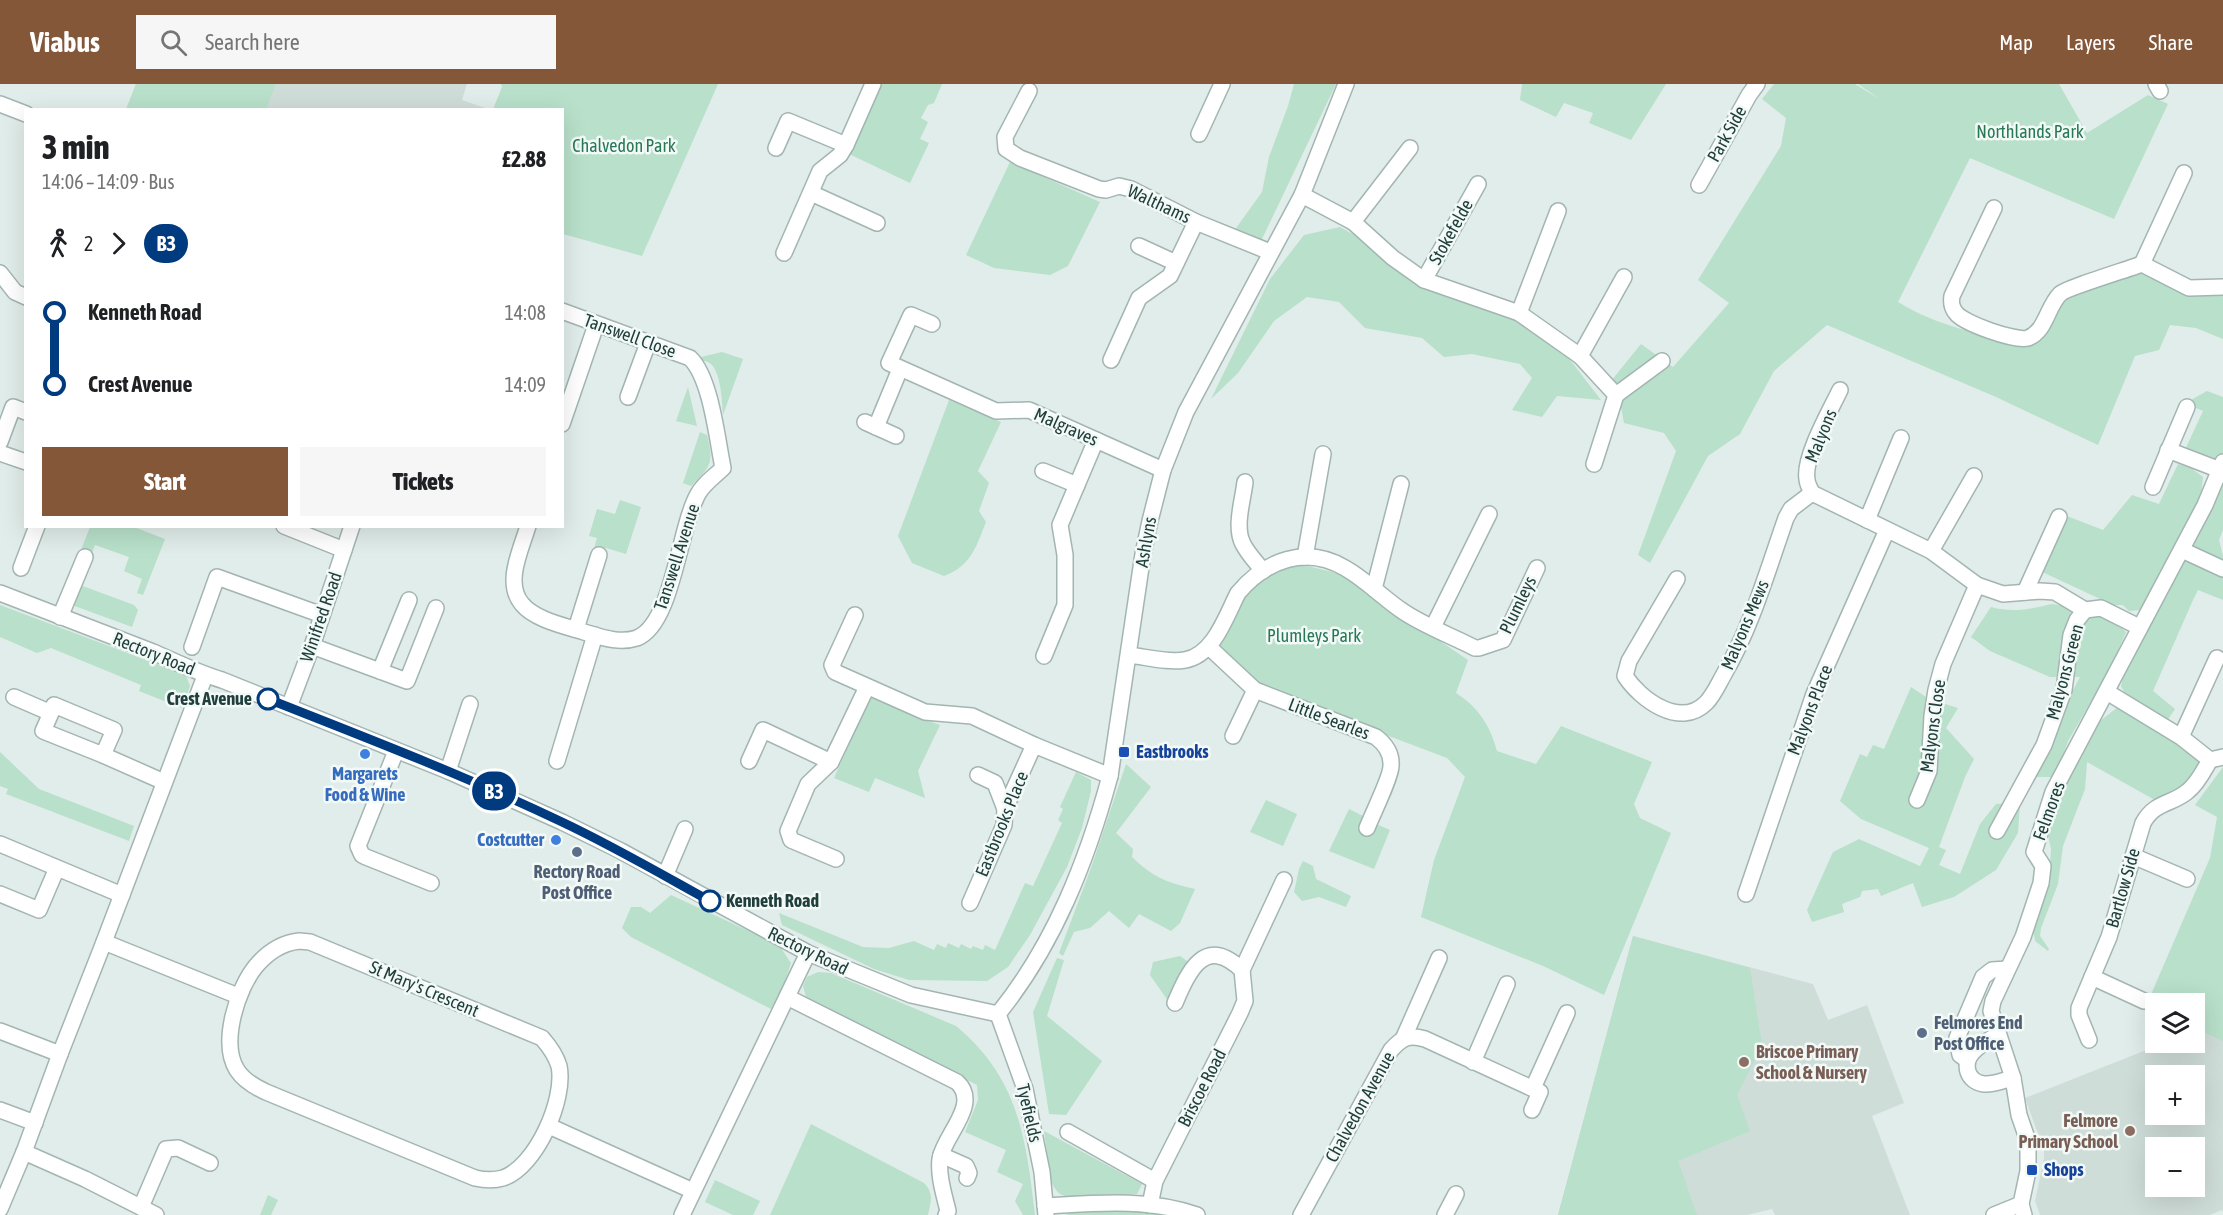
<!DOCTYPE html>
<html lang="en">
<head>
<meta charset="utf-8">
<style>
	:root { --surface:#fff; --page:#f6f6f6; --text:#202124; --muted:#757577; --accent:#835738 }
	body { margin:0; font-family:"Asap Condensed",sans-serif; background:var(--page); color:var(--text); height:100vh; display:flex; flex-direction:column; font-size:22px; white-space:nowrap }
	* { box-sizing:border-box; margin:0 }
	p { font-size:20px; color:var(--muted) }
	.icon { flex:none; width:33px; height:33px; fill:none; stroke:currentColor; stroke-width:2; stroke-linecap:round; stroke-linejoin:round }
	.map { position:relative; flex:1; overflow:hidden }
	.side { position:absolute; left:24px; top:24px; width:540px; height:420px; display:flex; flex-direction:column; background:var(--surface); border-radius:0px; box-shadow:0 6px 24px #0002 }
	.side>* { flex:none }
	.badge { padding:0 12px; border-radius:20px; font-size:21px; line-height:39px }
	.controls { position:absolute; left:2145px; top:909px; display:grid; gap:12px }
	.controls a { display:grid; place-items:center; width:60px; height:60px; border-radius:0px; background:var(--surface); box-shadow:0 6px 24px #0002; font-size:30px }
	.map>.badge { position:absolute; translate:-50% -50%; box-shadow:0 0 0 3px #fff }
	.legs { display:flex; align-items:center; gap:9px; height:66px; padding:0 18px; font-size:20px }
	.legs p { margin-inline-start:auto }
	.summary { display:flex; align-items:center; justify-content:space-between; height:102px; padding:0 18px }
	h1 { font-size:33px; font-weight:800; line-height:45px }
	.cta { display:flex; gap:12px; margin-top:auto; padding:12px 18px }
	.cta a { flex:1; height:69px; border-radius:0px; background:var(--accent); color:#fff; font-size:24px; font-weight:800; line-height:69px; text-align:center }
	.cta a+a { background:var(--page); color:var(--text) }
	ul { padding:0 18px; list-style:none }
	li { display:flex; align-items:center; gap:21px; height:72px; font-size:22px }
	li i { display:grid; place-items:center; width:9px; height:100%; margin:0 8px; background:currentColor }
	li i::after { content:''; width:15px; height:15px; margin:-8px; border:4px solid; border-radius:50%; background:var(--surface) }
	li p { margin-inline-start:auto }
	li:first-child i { background:linear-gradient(#0000 50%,currentColor 0) }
	li:last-child i { background:linear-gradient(currentColor 50%,#0000 0) }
	header { display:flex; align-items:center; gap:36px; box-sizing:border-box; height:84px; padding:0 30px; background:var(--accent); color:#fff }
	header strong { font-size:28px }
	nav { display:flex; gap:33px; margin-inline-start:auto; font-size:21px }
	.search { width:420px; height:54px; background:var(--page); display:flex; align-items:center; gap:15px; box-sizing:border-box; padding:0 21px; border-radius:0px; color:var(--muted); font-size:22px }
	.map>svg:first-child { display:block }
	.built { fill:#cfddd9; fill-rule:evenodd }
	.green { fill:#b8e0ca }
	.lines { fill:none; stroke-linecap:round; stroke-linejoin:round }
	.minor-casing { stroke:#a3b5b2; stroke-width:18 }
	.minor { stroke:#fff; stroke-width:15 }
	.line-1-casing { stroke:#fff; stroke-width:14 }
	.line-1 { stroke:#003b80; stroke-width:9 }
	.stop-1-dot { fill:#fff; stroke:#003b80; stroke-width:3 }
	.transit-dot { fill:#1a4fb4; stroke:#f2f9f7; stroke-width:2 }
	.shop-dot { fill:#3f7fe0; stroke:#f2f9f7; stroke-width:2 }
	.service-dot { fill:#5c6f8a; stroke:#f2f9f7; stroke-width:2 }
	.education-dot { fill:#8d6e63; stroke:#f2f9f7; stroke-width:2 }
	.labels { text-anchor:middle; stroke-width:5; stroke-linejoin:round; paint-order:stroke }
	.park-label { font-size:18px; fill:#277956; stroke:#f2f9f7 }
	.street-label { font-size:18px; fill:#203f3c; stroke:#f2f9f7 }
	.stop-label { font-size:18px; font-weight:bold; fill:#203f3c; stroke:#f2f9f7; text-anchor:end }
	.transit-label { font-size:18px; font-weight:bold; fill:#164399; stroke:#f2f9f7; text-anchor:start }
	.shop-label { font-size:18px; font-weight:bold; fill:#366cbe; stroke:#f2f9f7 }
	.service-label { font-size:18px; font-weight:bold; fill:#4e5e75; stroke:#f2f9f7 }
	.education-label { font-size:18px; font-weight:bold; fill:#785e54; stroke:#f2f9f7; text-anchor:start }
</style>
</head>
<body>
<header>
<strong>Viabus</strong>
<div class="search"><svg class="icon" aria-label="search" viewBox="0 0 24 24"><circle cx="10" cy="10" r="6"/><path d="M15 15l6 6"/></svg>Search here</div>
<nav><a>Map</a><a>Layers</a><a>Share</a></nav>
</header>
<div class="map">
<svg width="2223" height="1131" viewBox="0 0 2223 1131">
	<rect width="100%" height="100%" fill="#e1edea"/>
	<g class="built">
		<path d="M134 0H467L462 16 488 25 126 26 136 1Z"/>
		<path d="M1633 852 1813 900 1828 936 1867 921 1904 1019 1872 1032 1910 1131H1775L1772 1125 1747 1131H1558Z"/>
		<path d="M2223 935V1128L2222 1126 2210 1131H2040L2035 1117 2044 1074V1066L2025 1014 2164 959 2194 958 2195 946ZM2156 992H2194V1030H2156ZM2156 1064H2194V1102H2156Z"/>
	</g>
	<g class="green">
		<path d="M136 0H276L266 25H126Z"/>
		<path d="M501 0H718L642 172 563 150 562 26 493 25 502 3Z"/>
		<path d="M880 0H942L934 19 928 21 921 34 928 38 920 55 929 59 910 99 849 70Z"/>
		<path d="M1294 0H1336L1261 157 1234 147 1262 108 1269 73 1288 22Z"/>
		<path d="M1522 0H1666L1631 56 1589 39 1593 29 1564 19 1556 33 1520 16Z"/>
		<path d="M1774 0H1855L1881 16 1858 0H2059L2087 49 2148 11 2168 20 2114 135 1970 74 1898 218C1936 242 1982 250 2025 261L2060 209 2142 180 2192 206 2223 205V255L2196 244 2170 241 2159 266 2135 272 2098 361 1996 313 1827 241 1774 287 1740 350 1708 372 1650 479 1638 471 1676 367 1664 349 1624 339 1620 318 1611 297 1641 260 1673 283 1729 219 1698 196 1781 62 1786 34 1762 15Z"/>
		<path d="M1010 78 1100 118 1068 182 1050 191 994 184 966 171Z"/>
		<path d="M1340 143 1374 162 1411 197 1459 217 1517 236 1561 264 1601 316 1557 312 1542 333 1512 326 1532 294 1520 280 1472 270 1444 273 1422 254 1365 244 1339 218 1307 213 1274 237 1238 289 1211 315 1270 195 1304 151Z"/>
		<path d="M722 268 743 275 723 331C722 317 721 276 703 277L701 273Z"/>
		<path d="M688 303 697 342 676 337Z"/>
		<path d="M2207 307 2223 313V371L2219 382 2184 368 2203 327 2189 321V317Z"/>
		<path d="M949 316 1001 338 978 387 989 399 979 427 986 438C976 463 971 482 944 492L912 479 898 452Z"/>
		<path d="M700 348 707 351C714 379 711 382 691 402L683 399Z"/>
		<path d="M2178 380 2191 384 2203 393 2201 412 2189 439 2141 526 2129 527 2123 521H2113L2038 486 2067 432 2103 446 2132 411 2159 420Z"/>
		<path d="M2223 395V446L2219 456 2223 472V516L2198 506 2193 516 2153 607 2175 625 2167 637 2129 617 2121 602 2124 588Z"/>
		<path d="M620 416 641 423 626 470 606 464 601 468 594 465 597 454 589 452 597 425 615 430Z"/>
		<path d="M90 443H134L165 455 143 511 137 509 142 495 124 487 129 473 95 461 80 501 134 521 138 526 132 543 61 517Z"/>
		<path d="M1286 477 1341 490 1468 576 1456 609C1478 623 1490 641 1497 667L1536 680 1561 642 1652 678 1634 720 1640 734 1671 749 1604 911 1543 882 1421 833 1434 776 1465 693 1447 674 1254 601 1213 564 1243 513Z"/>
		<path d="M2052 520 2071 523 2084 537 2094 531 2113 536 2126 548 2112 581 2068 657 2056 693H2034L2065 621 2080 593H2050L1990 567 1971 553 1991 523C2013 529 2031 525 2052 520Z"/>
		<path d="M0 521 186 591 190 602 182 624 139 607 141 601 51 564 37 569 0 553Z"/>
		<path d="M1911 603 1929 615 1958 624 1946 644 1974 675 1965 693 1939 763 1946 766 1939 781 1960 790 1980 740 1996 720 2020 719 2018 749 1996 786 1954 813 1922 823 1913 799 1881 812 1878 805 1862 807 1860 813 1842 820 1844 828 1812 838 1807 826 1833 768 1859 755 1920 782 1929 764 1861 735 1840 717 1860 670 1867 673 1873 661 1884 665Z"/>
		<path d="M871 612 912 631 940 641 918 687 925 714 875 694 869 708 834 694Z"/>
		<path d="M2118 623 2201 675 2203 685 2162 720 2087 678 2085 705 2063 762 2058 800 2041 844 2040 852 2049 865 2048 867 2035 857 2032 839 2049 798 2051 765 2047 747 2052 729 2068 690 2100 637Z"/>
		<path d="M0 668 39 705 134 742 129 757 6 710 8 705 0 702Z"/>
		<path d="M1126 680 1151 703 1116 749 1133 765 1132 773C1152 793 1168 799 1195 805L1180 839 1171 847 1139 830 1129 844 1109 827 1090 844 1074 848 1063 872 1059 869 1091 784Z"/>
		<path d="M2223 683V957L2195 944 2194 920H2156L2155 927 2146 922 2210 774 2217 733 2195 721Z"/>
		<path d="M1076 688 1091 696V707L1082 744 1067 783 1030 851 1008 883 987 897 909 896 874 885 782 841 779 829 863 863 889 864 914 857 934 866 937 860 946 864 948 859 959 864 961 860 971 865 973 862 983 866 985 861 995 866 1025 799 1033 802 1062 739 1058 736 1063 725 1060 723Z"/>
		<path d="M1266 716 1297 730 1283 762 1250 748Z"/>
		<path d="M1349 725 1363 732 1368 745 1374 739 1390 746 1374 785 1329 767Z"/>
		<path d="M1303 777 1313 782 1316 795 1351 812 1346 823 1319 813 1302 817 1294 808 1299 785Z"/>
		<path d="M671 811 779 861 791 879 785 898 771 925 631 853 622 844 631 823H641L650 829Z"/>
		<path d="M1633 852 1750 884 1762 961 1737 1011 1750 1047 1678 1077 1697 1131H1558Z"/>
		<path d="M1180 872 1190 879 1171 921 1150 891 1153 878Z"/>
		<path d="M1057 874 1064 876 1047 932 1102 977 1066 1031 1049 1030 1033 928Z"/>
		<path d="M818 888 831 889 956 942C1019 994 1026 1055 1035 1131H1023L1015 1117 1023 1100 997 1088 1006 1066 965 1048 978 1016 977 1001 806 913 803 902 807 893Z"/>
		<path d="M811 1040 924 1099C934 1109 931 1118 928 1131H770Z"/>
		<path d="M1044 1047 1142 1100 1137 1110C1119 1111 1075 1118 1060 1110 1056 1107 1054 1103 1051 1098Z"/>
		<path d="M715 1096 760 1117 753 1131H733L705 1118Z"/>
		<path d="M268 1111 278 1116 271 1131H260Z"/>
		<path d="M1114 1124 1174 1131H1065L1082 1126Z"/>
	</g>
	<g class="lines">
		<g class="minor-casing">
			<g id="minor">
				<path d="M2156 0 2160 7"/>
				<path d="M1029 7 1005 53 1006 65 1020 74 1099 105 1106 106 1119 102 1131 105 1196 138 1270 168"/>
				<path d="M0 20 26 30"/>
				<path d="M1199 50 1222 0"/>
				<path d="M776 64 788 37 846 61"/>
				<path d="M1699 101 1749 11 1757 0"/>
				<path d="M811 109 877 139"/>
				<path d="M1302 111 1353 138 1393 174 1424 196 1519 229 1580 272 1616 311 1594 380"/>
				<path d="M1994 124 1952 212C1951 218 1951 223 1956 229 1963 239 2016 258 2028 254 2046 247 2047 223 2060 210 2066 204 2129 185 2142 180L2189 204 2223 203"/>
				<path d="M1353 138 1410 64"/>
				<path d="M1139 162 1176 179"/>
				<path d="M784 169 820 87 840 71 846 61 873 0"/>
				<path d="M2142 180 2184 89"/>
				<path d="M0 189 15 208 26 213"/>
				<path d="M1424 196 1478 100"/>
				<path d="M1519 229 1558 127"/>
				<path d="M932 240 911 231 889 279 996 327 1029 326 1163 386"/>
				<path d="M1580 272 1624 193"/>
				<path d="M1111 276 1139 214 1170 192 1196 138"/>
				<path d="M1840 306C1830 327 1803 374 1807 395 1807 400 1810 404 1812 409L1931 467 1977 501 2003 510 2040 507 2055 508 2085 526 2101 524 2139 543"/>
				<path d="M1616 311 1662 277"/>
				<path d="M628 313 648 259"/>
				<path d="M865 338 896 352"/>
				<path d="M562 340 596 241"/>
				<path d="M876 343 900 285"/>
				<path d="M0 358 13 323 26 328"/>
				<path d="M2168 366 2220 386"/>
				<path d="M0 369 26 378"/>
				<path d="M1043 387 1077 401"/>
				<path d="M1245 398C1243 416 1234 443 1243 460 1248 470 1257 479 1263 487"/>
				<path d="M2153 403 2187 323"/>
				<path d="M1867 436 1901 354"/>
				<path d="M284 442 344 466"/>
				<path d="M528 442C521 466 504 499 522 520 535 536 565 542 584 548 601 553 619 560 637 554 673 540 679 443 698 410 703 400 715 392 723 384 717 355 711 294 690 274L562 227"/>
				<path d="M2182 466 2223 485"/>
				<path d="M1931 467 1974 392"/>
				<path d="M1305 473 1323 370"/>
				<path d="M21 484 37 442"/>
				<path d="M1677 495 1629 577 1625 592C1640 615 1680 645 1706 619 1713 612 1718 601 1723 592 1752 542 1767 488 1786 434L1791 425 1812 409"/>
				<path d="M1374 505 1401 400"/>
				<path d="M2025 508 2059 433"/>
				<path d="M0 509C51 529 102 548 153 568 176 578 198 589 222 596L448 687 562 738 621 767 808 869 911 911 998 930"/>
				<path d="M855 531 832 581 835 588 925 628 972 632 1034 661 1110 692"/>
				<path d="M60 533 85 473"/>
				<path d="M1433 543 1489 430"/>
				<path d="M576 545 599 471"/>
				<path d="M312 562 407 597 436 524"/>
				<path d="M192 563 217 493 322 531"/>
				<path d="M1209 563 1255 606 1376 653C1385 660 1392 670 1391 682 1391 693 1372 731 1367 744"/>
				<path d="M1129 571C1147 573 1167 579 1185 576 1214 571 1226 532 1238 509 1266 476 1306 461 1345 484 1366 496 1382 513 1401 526 1422 541 1452 552 1475 564H1479L1503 556 1537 484"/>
				<path d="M1044 572 1065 521V471L1060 441 1096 356"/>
				<path d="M380 587 409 516"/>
				<path d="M2107 608 2181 653 2210 676 2223 673"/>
				<path d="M14 613 51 629 54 621 114 646 103 671 43 647 51 629"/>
				<path d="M289 623 312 562 352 442"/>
				<path d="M1233 652 1255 606"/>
				<path d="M2181 653 2217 574"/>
				<path d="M396 667 358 762 362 771 366 773 431 799"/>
				<path d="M103 671 164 698"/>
				<path d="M557 677 595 551"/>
				<path d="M749 677 763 646 831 678"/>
				<path d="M448 687 470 620"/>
				<path d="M978 691 995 699 1005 725"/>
				<path d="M1917 716 1929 687 1932 632 1936 606 1943 580 1977 501"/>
				<path d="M1997 747 2044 661 2064 606 2071 551 2077 536 2085 526"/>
				<path d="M0 760 122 811"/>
				<path d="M2133 772 2187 795"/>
				<path d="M836 775 791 756 788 747 808 700 831 678 867 603"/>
				<path d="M665 792 685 745"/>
				<path d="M0 810 39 826 57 784"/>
				<path d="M1746 810 1814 610 1887 446"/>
				<path d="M970 819 1004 741 1005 725 1034 661"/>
				<path d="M299 857 310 858 542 954C549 962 556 972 559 982 566 1015 536 1083 503 1094 493 1097 484 1096 475 1094L266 1008C255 1003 244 997 237 986 220 959 237 905 256 882 267 869 282 859 299 857Z"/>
				<path d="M104 858 238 912"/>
				<path d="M1242 886 1284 796"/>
				<path d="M2092 893 2144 917"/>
				<path d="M787 913 957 998C981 1020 944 1051 940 1075 938 1092 944 1110 948 1127L946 1131"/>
				<path d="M998 930C1054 861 1087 777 1110 692L1143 470 1150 437 1163 386 1186 328 1302 111 1346 0"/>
				<path d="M998 930 1025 1005 1042 1088 1046 1131"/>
				<path d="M0 947 60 970"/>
				<path d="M1997 951C1989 956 1980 960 1973 968 1962 980 1967 998 1984 1000 1994 1001 2004 996 2013 994"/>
				<path d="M1404 953 1439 874"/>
				<path d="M2089 956 2079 931V924L2109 853 2143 739C2155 717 2172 721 2188 707 2198 699 2204 686 2210 676"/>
				<path d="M1967 976 1960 971 1957 954 1983 893 1992 886 2007 885"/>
				<path d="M1473 978 1507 900"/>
				<path d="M1533 1004 1567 929"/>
				<path d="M0 1026 35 1039"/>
				<path d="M549 1042 693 1107"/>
				<path d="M1068 1048 1155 1097"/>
				<path d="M24 1068 85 1095 156 1131"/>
				<path d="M941 1071 966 1082 969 1089 967 1094"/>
				<path d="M1150 1121 1155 1097 1240 929 1245 917 1242 886C1205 851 1189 886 1175 919"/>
				<path d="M1045 1122C1097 1119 1148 1114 1197 1131"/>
				<path d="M141 1123 166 1065 178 1064 210 1079"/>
				<path d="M0 1125 24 1068 60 970 104 858 205 592"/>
				<path d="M682 1131 808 869"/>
				<path d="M1301 1131 1391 966C1402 954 1408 950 1425 955L1540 1008 1532 1026"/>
				<path d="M1445 1131 1456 1110"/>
				<path d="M1994 1131 2021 1120"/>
				<path d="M2024 1131 2021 1120 2028 1087V1057L2019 1031 2013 994 1991 927 1993 917 2023 853 2041 799 2043 782 2034 768 2053 708 2205 421 2223 378"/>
			</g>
		</g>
		<use href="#minor" class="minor"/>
	</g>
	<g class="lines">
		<g class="line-1-casing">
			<path id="line-1" d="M268 615C367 654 466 692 562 738 613 762 661 790 710 817"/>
		</g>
		<use href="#line-1" class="line-1"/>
	</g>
	<g class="stop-1-dot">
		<circle cx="268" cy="615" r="10"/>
		<circle cx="710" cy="817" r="10"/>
	</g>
	<g class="transit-dot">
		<rect x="1118" y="662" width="12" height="12" rx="3"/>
		<rect x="2026" y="1080" width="12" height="12" rx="3"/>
	</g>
	<g class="shop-dot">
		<circle cx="365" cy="670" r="6"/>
		<circle cx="556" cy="756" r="6"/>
	</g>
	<g class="service-dot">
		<circle cx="577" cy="768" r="6"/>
		<circle cx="1922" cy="949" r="6"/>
	</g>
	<g class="education-dot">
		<circle cx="1744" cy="978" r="6"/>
		<circle cx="2130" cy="1047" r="6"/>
	</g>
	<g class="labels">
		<g class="park-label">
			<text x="2030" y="54">Northlands Park</text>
			<text x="624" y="68">Chalvedon Park</text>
			<text x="1314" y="558">Plumleys Park</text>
		</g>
		<g class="street-label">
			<text transform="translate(1727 50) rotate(-61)" y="6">Park Side</text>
			<text transform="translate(1159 120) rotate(25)" y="6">Walthams</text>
			<text transform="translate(1451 148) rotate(-61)" y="6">Stokefelde</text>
			<text transform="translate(630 252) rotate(20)" y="6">Tanswell Close</text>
			<text transform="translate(1066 343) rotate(24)" y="6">Malgraves</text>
			<text transform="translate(1821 352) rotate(-68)" y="6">Malyons</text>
			<text transform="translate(1146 458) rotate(-80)" y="6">Ashlyns</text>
			<text transform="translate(677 473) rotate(-72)" y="6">Tanswell Avenue</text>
			<text transform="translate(1518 521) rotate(-64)" y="6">Plumleys</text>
			<text transform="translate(321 533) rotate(-71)" y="6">Winifred Road</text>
			<text transform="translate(1745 541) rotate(-67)" y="6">Malyons Mews</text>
			<text transform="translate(154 570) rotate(22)" y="6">Rectory Road</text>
			<text transform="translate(2065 588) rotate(-75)" y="6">Malyons Green</text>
			<text transform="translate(1810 626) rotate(-69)" y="6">Malyons Place</text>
			<text transform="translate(1329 635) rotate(21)" y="6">Little Searles</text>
			<text transform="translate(1933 642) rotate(-82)" y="6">Malyons Close</text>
			<text transform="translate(2049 727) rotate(-70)" y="6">Felmores</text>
			<text transform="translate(1002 740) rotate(-68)" y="6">Eastbrooks Place</text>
			<text transform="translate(2123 804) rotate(-74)" y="6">Bartlow Side</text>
			<text transform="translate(808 867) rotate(26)" y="6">Rectory Road</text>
			<text transform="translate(424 905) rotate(23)" y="6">St Mary's Crescent</text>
			<text transform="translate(1202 1004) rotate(-63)" y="6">Briscoe Road</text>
			<text transform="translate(1360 1023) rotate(-61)" y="6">Chalvedon Avenue</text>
			<text transform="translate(1029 1029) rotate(77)" y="6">Tyefields</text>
		</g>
		<g class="stop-label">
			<text x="252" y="621">Crest Avenue</text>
			<text x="726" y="823" text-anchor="start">Kenneth Road</text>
		</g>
		<g class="transit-label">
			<text x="1136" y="674">Eastbrooks</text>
			<text x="2044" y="1092">Shops</text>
		</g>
		<g class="shop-label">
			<text x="365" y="696">Margarets<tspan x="365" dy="21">Food &amp; Wine</tspan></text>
			<text x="544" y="762" text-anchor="end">Costcutter</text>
		</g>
		<g class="service-label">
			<text x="577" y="794">Rectory Road<tspan x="577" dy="21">Post Office</tspan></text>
			<text x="1934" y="945" text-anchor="start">Felmores End<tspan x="1934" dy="21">Post Office</tspan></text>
		</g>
		<g class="education-label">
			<text x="1756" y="974">Briscoe Primary<tspan x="1756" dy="21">School &amp; Nursery</tspan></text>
			<text x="2118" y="1043" text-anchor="end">Felmore<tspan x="2118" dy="21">Primary School</tspan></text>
		</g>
	</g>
</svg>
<div class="controls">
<a><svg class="icon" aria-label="layers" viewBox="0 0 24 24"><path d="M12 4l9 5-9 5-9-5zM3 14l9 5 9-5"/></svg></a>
<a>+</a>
<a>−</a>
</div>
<b class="badge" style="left:494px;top:707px;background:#003b80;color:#fff">B3</b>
<section class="side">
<div class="summary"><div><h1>3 min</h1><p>14:06 – 14:09 · Bus</p></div><b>£2.88</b></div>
<div class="legs"><svg class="icon" aria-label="walk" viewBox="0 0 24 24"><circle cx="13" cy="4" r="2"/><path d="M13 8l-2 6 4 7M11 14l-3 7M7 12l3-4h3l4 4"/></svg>2<svg class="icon" aria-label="forward" viewBox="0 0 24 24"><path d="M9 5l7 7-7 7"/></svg><b class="badge" style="background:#003b80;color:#fff">B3</b></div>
<ul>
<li><i style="color:#003b80"></i><b>Kenneth Road</b><p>14:08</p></li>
<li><i style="color:#003b80"></i><b>Crest Avenue</b><p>14:09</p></li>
</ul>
<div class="cta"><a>Start</a><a>Tickets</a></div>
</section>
</div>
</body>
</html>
